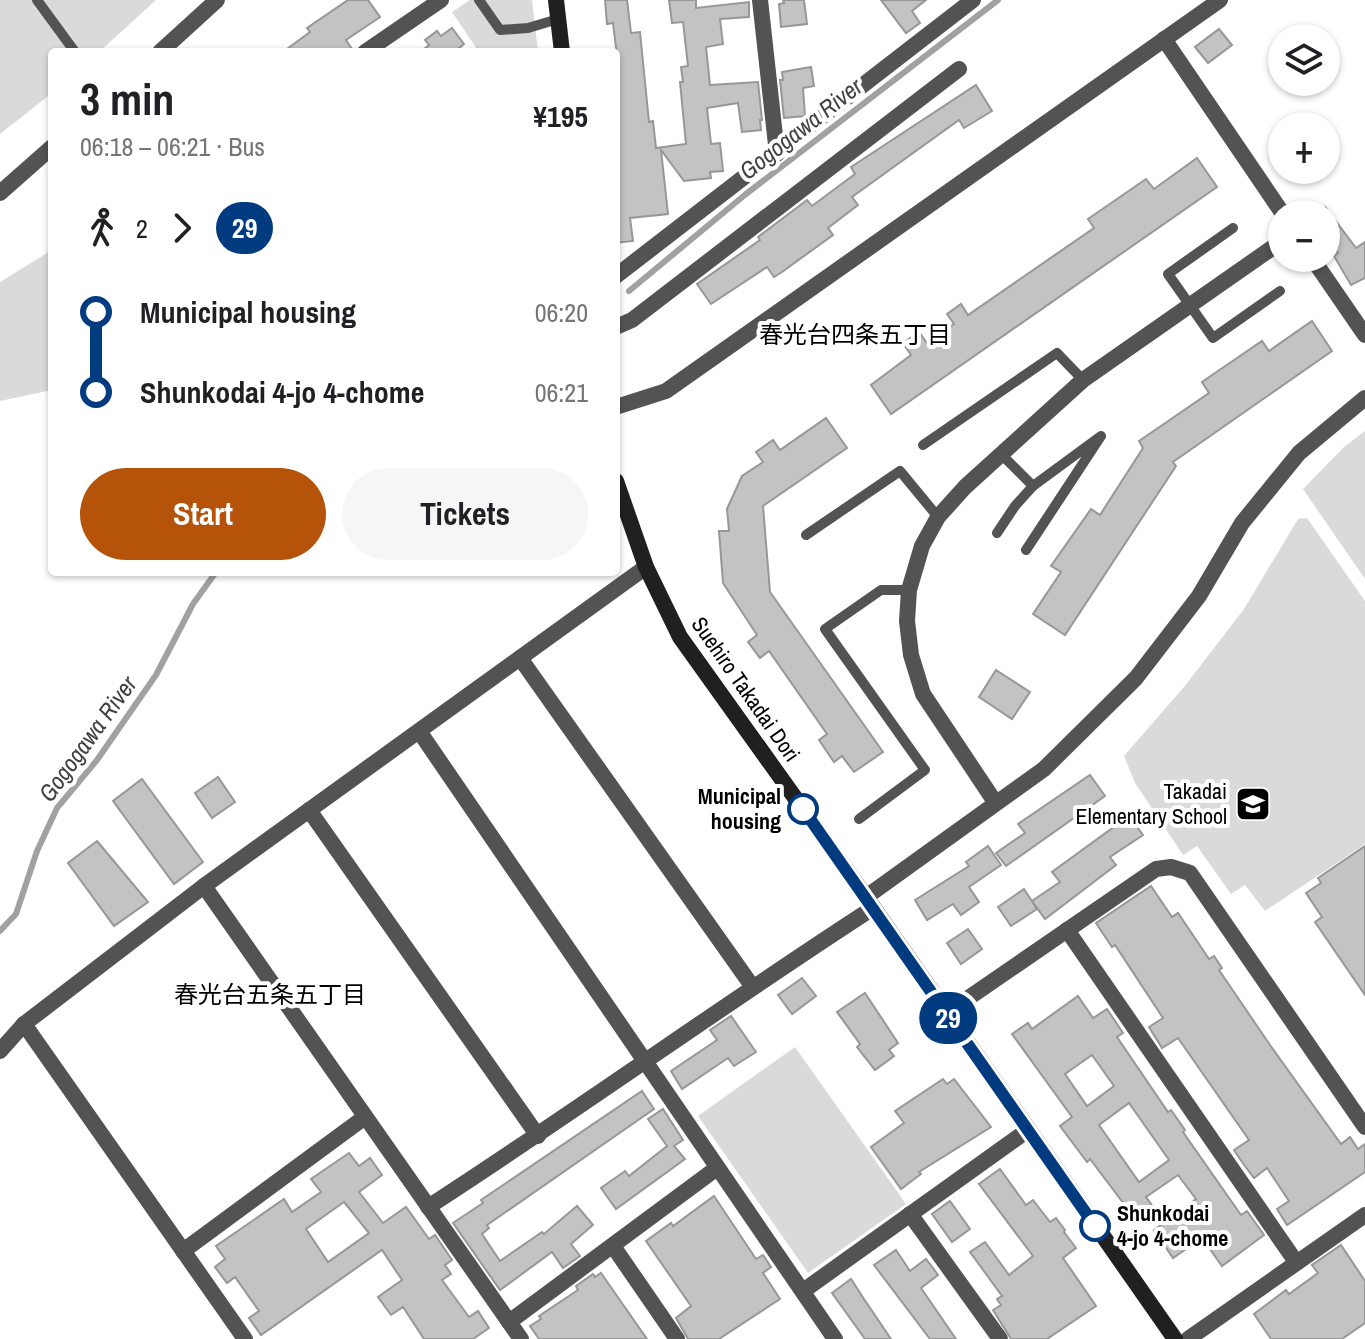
<!DOCTYPE html>
<html lang="en">
<head>
<meta charset="utf-8">
<style>
	:root { --surface:#fff; --page:#f6f6f6; --text:#202124; --muted:#757577; --accent:#b45309 }
	body { margin:0; font-family:"Archivo Narrow","Noto Sans JP",sans-serif; background:var(--page); color:var(--text); height:100vh; display:flex; flex-direction:column; font-size:30px; white-space:nowrap }
	* { box-sizing:border-box; margin:0 }
	p { font-size:26px; color:var(--muted) }
	.icon { flex:none; width:44px; height:44px; fill:none; stroke:currentColor; stroke-width:2; stroke-linecap:round; stroke-linejoin:round }
	.map { position:relative; flex:1; overflow:hidden }
	.panel { position:absolute; left:48px; top:48px; width:572px; height:528px; display:flex; flex-direction:column; background:var(--surface); border-radius:8px; box-shadow:0 2px 6px #0004 }
	.panel>* { flex:none }
	.badge { padding:0 16px; border-radius:26px; font-size:28px; line-height:52px }
	.fabs { position:absolute; left:1268px; top:24px; display:grid; gap:16px }
	.fabs a { display:grid; place-items:center; width:72px; height:72px; border-radius:50%; background:var(--surface); box-shadow:0 2px 6px #0004; font-size:40px }
	.map>.badge { position:absolute; translate:-50% -50%; box-shadow:0 0 0 4px #fff }
	.legs { display:flex; align-items:center; gap:12px; height:88px; padding:0 32px; font-size:26px }
	.legs p { margin-inline-start:auto }
	.overview { display:flex; align-items:center; justify-content:space-between; height:136px; padding:0 32px }
	h1 { font-size:44px; font-weight:800; line-height:60px }
	.primary-button { display:flex; gap:16px; margin-top:auto; padding:16px 32px }
	.primary-button a { flex:1; height:92px; border-radius:48px; background:var(--accent); color:#fff; font-size:32px; font-weight:800; line-height:92px; text-align:center }
	.primary-button a+a { background:var(--page); color:var(--text) }
	ul { padding:0 32px; list-style:none }
	li { display:flex; align-items:center; gap:28px; height:80px; font-size:30px }
	li i { display:grid; place-items:center; width:12px; height:100%; margin:0 10px; background:currentColor }
	li i::after { content:''; width:20px; height:20px; margin:-10px; border:6px solid; border-radius:50%; background:var(--surface) }
	li p { margin-inline-start:auto }
	li:first-child i { background:linear-gradient(#0000 50%,currentColor 0) }
	li:last-child i { background:linear-gradient(currentColor 50%,#0000 0) }
	.map>svg:first-child { display:block }
	.green { fill:#dadada }
	.lines { fill:none; stroke-linecap:round; stroke-linejoin:round }
	.stream { stroke:#a1a1a1; stroke-width:6 }
	.building { fill:#c3c3c3; stroke:#979797; stroke-width:2; fill-rule:evenodd }
	.lane { stroke:#535353; stroke-width:10 }
	.street { stroke:#535353; stroke-width:16 }
	.secondary { stroke:#202020; stroke-width:16 }
	.line-1-casing { stroke:#fff; stroke-width:18 }
	.line-1 { stroke:#003b80; stroke-width:12 }
	.stop-1-dot { fill:#fff; stroke:#003b80; stroke-width:4 }
	.labels { text-anchor:middle; stroke-width:8; stroke-linejoin:round; paint-order:stroke }
	.street-label { font-size:22px; fill:#000; stroke:#fff }
	.poi-label { font-size:22px; fill:#000; stroke:#fff; text-anchor:end }
	.stop-label { font-size:22px; font-weight:bold; fill:#000; stroke:#fff; text-anchor:end }
	.water-label { font-size:24px; font-style:italic; fill:#424242; stroke:#fff }
	.neighbourhood-label { font-size:24px; fill:#000; stroke:#fff }
</style>
</head>
<body>
<div class="map">
<svg width="1365" height="1339" viewBox="0 0 1365 1339">
	<rect width="100%" height="100%" fill="#fff"/>
	<g class="green">
		<path d="M0 0H156L99 52H52V93L0 134Z"/>
		<path d="M470 0H532L538 52H479L452 12Z"/>
		<path d="M52 250V390L0 401V282Z"/>
		<path d="M1365 431V579L1303 489 1344 447Z"/>
		<path d="M1307 518 1365 601V844L1265 911 1245 885 1231 894 1197 846 1183 855 1135 783 1124 756 1184 687 1244 609 1298 519Z"/>
		<path d="M795 1047 906 1204 808 1273 698 1116Z"/>
	</g>
	<g class="lines">
		<g class="stream">
			<path d="M629 291 746 194 998 0"/>
			<path d="M0 931 16 914 37 851 57 808 97 760 156 675 193 604 216 572"/>
		</g>
	</g>
	<g class="building">
		<path d="M348 0H368L380 17 346 40 354 52H283L310 32 307 28Z"/>
		<path d="M605 0H627L631 33 640 32 649 122 653 121 656 148 686 144 680 82H683L681 67 688 66 683 22 672 23 669 0H696V8L749 2V17L720 19 723 44 706 47 710 85 758 82 762 120H760L761 130 742 132 738 103 707 108 711 144 720 143 723 171 710 172 711 178 684 181 661 150 668 214 630 218 633 241 616 243V72H619L613 23 607 24Z"/>
		<path d="M783 0H804L807 24 781 27 779 4 784 3Z"/>
		<path d="M881 0H926L912 11 920 23 906 33Z"/>
		<path d="M452 28 464 44 454 52H420L429 45 425 40 437 31 441 36Z"/>
		<path d="M1219 29 1232 45 1208 63 1195 47Z"/>
		<path d="M811 67 814 86 803 88 805 116 784 118 780 80H783L782 72Z"/>
		<path d="M976 85 992 111 964 128 959 120 852 197 858 205 828 228 833 235 782 272 774 277 767 267 711 304 697 284 760 240 758 237 807 200 812 206 855 174 851 167Z"/>
		<path d="M1197 158 1217 187 891 414 871 385 911 355 903 343 919 332 927 343 954 324 947 314 961 304 968 315 1094 228 1088 219 1146 179 1154 189Z"/>
		<path d="M1326 208 1356 248 1365 242V278L1351 285 1334 256 1338 253 1326 237Z"/>
		<path d="M1312 321 1332 351 1173 462 1176 466 1065 635 1033 614 1061 572 1051 566 1091 509 1100 515 1143 448 1139 441 1209 393 1202 382 1262 341 1269 351Z"/>
		<path d="M826 418 847 448 763 506 770 592 883 752 854 772 842 756 834 762 819 740 827 734 769 651 760 658 748 642 757 635 723 583 719 531H729L727 509 742 476 763 462 756 452 773 440 780 450Z"/>
		<path d="M996 670 1030 692 1012 719 979 697Z"/>
		<path d="M1090 775 1105 796 1006 866 996 853 1025 833 1018 824Z"/>
		<path d="M218 777 235 802 212 818 195 793Z"/>
		<path d="M142 779 203 862 174 884 113 801Z"/>
		<path d="M1129 816 1143 835 1110 857 1116 865 1045 919 1032 901 1060 882 1052 872Z"/>
		<path d="M97 841 148 902 114 926 68 863Z"/>
		<path d="M988 846 1001 865 969 887 979 902 961 915 953 904 927 920 915 900 969 866 966 862Z"/>
		<path d="M1365 846V995L1315 922 1322 917 1306 893 1321 883 1318 878Z"/>
		<path d="M1151 886 1172 917 1178 913 1209 959 1214 956 1222 968 1219 970 1270 1045 1341 1144 1350 1137 1358 1149 1365 1144V1172L1287 1225 1277 1209 1289 1201 1267 1168 1254 1178 1242 1162 1234 1150 1249 1140 1178 1038 1162 1048 1149 1027 1163 1018 1115 945 1112 947 1096 923Z"/>
		<path d="M1024 889 1037 909 1011 926 998 907Z"/>
		<path d="M968 929 982 949 961 964 947 943Z"/>
		<path d="M802 978 816 996 792 1014 778 995Z"/>
		<path d="M865 993 898 1043 889 1050 894 1056 875 1070 857 1047 860 1044 837 1012Z"/>
		<path d="M1078 996 1093 1018 1107 1009 1123 1033 1117 1037 1168 1112 1171 1110 1185 1130 1183 1132 1241 1215 1247 1211 1264 1235 1222 1266 1202 1238 1173 1258 1154 1230 1196 1199 1178 1175 1146 1197 1157 1212 1139 1224 1090 1159 1087 1162 1060 1126 1072 1117 1012 1034 1028 1023 1032 1029ZM1092 1055 1114 1086 1087 1106 1065 1074ZM1129 1103 1169 1160 1139 1182 1099 1125Z"/>
		<path d="M731 1016 756 1052 734 1066 728 1058 682 1089 671 1071 717 1040 710 1030Z"/>
		<path d="M943 1079 947 1084 954 1079 991 1127 919 1172 921 1174 901 1189 871 1147 904 1123 895 1111Z"/>
		<path d="M642 1091 654 1109 487 1225 489 1228 482 1234 500 1261 542 1232 544 1234 577 1206 593 1225 571 1244 580 1256 563 1268 552 1252 500 1290 453 1223 483 1203 481 1200Z"/>
		<path d="M663 1109 683 1140 674 1146 685 1159 616 1209 601 1188 625 1171 629 1176 667 1146 648 1119Z"/>
		<path d="M349 1153 359 1166 370 1158 382 1175 359 1192 383 1223 406 1207 429 1239 435 1235 452 1260 445 1265 451 1274 442 1280 469 1317 478 1311 489 1328 473 1339H424L403 1307 391 1315 378 1297 402 1280 382 1250 261 1335 249 1318 259 1311 235 1277 227 1283 215 1267 225 1259 216 1246 284 1199 292 1212 321 1192 311 1179ZM344 1202 369 1233 328 1262 306 1229Z"/>
		<path d="M1000 1169 1026 1205 1033 1200 1050 1222 1056 1218 1065 1230 1064 1232 1076 1248 1063 1258 1096 1306 1047 1339H1011L993 1310 1001 1305 997 1299 1002 1296 970 1252 985 1242 1009 1275 1033 1256 979 1184Z"/>
		<path d="M714 1196 756 1259 763 1255 771 1267 763 1273 780 1299 719 1339H688L676 1318 691 1306 646 1241 671 1223 673 1226Z"/>
		<path d="M950 1201 970 1229 952 1242 932 1214Z"/>
		<path d="M1341 1245 1365 1281V1323L1342 1339H1271L1254 1314 1286 1290 1289 1294 1318 1273 1312 1265Z"/>
		<path d="M896 1250 910 1271 926 1259 933 1268 938 1275 921 1288 956 1339H930L874 1265Z"/>
		<path d="M601 1273 647 1339H539L530 1326 541 1319 539 1316 578 1290 576 1286 593 1274 595 1277Z"/>
		<path d="M851 1279 864 1299 891 1339H865L832 1293Z"/>
	</g>
	<g class="lines">
		<g class="lane">
			<path d="M37 0 75 52"/>
			<path d="M479 0 500 30 528 28 558 19"/>
			<path d="M1233 228 1168 274 1213 338 1280 291"/>
			<path d="M923 445 1057 353 1083 380"/>
			<path d="M1002 455 1033 486 1101 436 1026 550"/>
			<path d="M997 533 1015 506 1033 486"/>
			<path d="M806 535 900 471 938 517"/>
			<path d="M859 819 925 770 825 629 881 590H909"/>
		</g>
		<g class="street">
			<path d="M760 0 777 154"/>
			<path d="M1164 39 1283 214"/>
			<path d="M160 52 217 0"/>
			<path d="M365 52 441 0"/>
			<path d="M0 193 52 147"/>
			<path d="M1312 258 1365 335"/>
			<path d="M616 276 973 0"/>
			<path d="M616 327 632 320 959 69"/>
			<path d="M616 407 666 391 1220 0"/>
			<path d="M520 658 752 986"/>
			<path d="M419 731 835 1339"/>
			<path d="M995 802 923 694 911 655 907 621 909 590 922 546 938 517 965 487 1083 380 1282 241"/>
			<path d="M309 810 538 1136"/>
			<path d="M204 886 521 1339"/>
			<path d="M866 897 1044 769 1136 678 1199 596 1242 523 1299 453 1365 398"/>
			<path d="M1067 930 1296 1262"/>
			<path d="M945 1014 1156 869 1171 867 1190 873 1365 1127"/>
			<path d="M24 1024 245 1339"/>
			<path d="M0 1051 24 1024 204 886 646 567"/>
			<path d="M428 1207C578 1110 723 1005 873 908"/>
			<path d="M910 1214 1000 1339"/>
			<path d="M613 1246 677 1339"/>
			<path d="M183 1251 365 1117"/>
			<path d="M803 1291 1028 1130"/>
			<path d="M509 1322 717 1168"/>
			<path d="M1188 1339 1365 1215"/>
		</g>
		<g class="secondary">
			<path d="M556 0 562 52"/>
			<path d="M616 481 646 567 680 637 866 897 1175 1339"/>
		</g>
	</g>
	<g class="lines">
		<g class="line-1-casing">
			<path id="line-1" d="M803 809 1095 1226"/>
		</g>
		<use href="#line-1" class="line-1"/>
	</g>
	<defs>
		<g id="school-square" transform="scale(1.8)"><rect x="-9" y="-9" width="18" height="18" rx="4" fill="#000" stroke="#fff"/><path d="M0-5L7-2L0 1L-7-2ZM-4 1L0 2.5L4 1V4Q0 6-4 4Z" fill="#fff"/></g>
	</defs>
	<g fill-rule="evenodd">
		<use href="#school-square" x="1253" y="804"/>
	</g>
	<g class="stop-1-dot">
		<circle cx="803" cy="809" r="14"/>
		<circle cx="1095" cy="1226" r="14"/>
	</g>
	<g class="labels">
		<g class="street-label">
			<text transform="translate(746 689) rotate(55)" y="8">Suehiro Takadai Dori</text>
		</g>
		<g class="poi-label">
			<text x="1227" y="799">Takadai<tspan x="1227" dy="25">Elementary School</tspan></text>
		</g>
		<g class="stop-label">
			<text x="781" y="804">Municipal<tspan x="781" dy="25">housing</tspan></text>
			<text x="1117" y="1221" text-anchor="start">Shunkodai<tspan x="1117" dy="25">4-jo 4-chome</tspan></text>
		</g>
		<g class="water-label">
			<text transform="translate(801 129) rotate(-38)" y="8">Gogogawa River</text>
			<text transform="translate(88 739) rotate(-54)" y="8">Gogogawa River</text>
		</g>
		<g class="neighbourhood-label">
			<text x="855" y="343">春光台四条五丁目</text>
			<text x="270" y="1003">春光台五条五丁目</text>
		</g>
	</g>
</svg>
<div class="fabs">
<a><svg class="icon" aria-label="layers" viewBox="0 0 24 24"><path d="M12 4l9 5-9 5-9-5zM3 14l9 5 9-5"/></svg></a>
<a>+</a>
<a>−</a>
</div>
<b class="badge" style="left:948px;top:1018px;background:#003b80;color:#fff">29</b>
<section class="panel">
<div class="overview"><div><h1>3 min</h1><p>06:18 – 06:21 · Bus</p></div><b>¥195</b></div>
<div class="legs"><svg class="icon" aria-label="walk" viewBox="0 0 24 24"><circle cx="13" cy="4" r="2"/><path d="M13 8l-2 6 4 7M11 14l-3 7M7 12l3-4h3l4 4"/></svg>2<svg class="icon" aria-label="forward" viewBox="0 0 24 24"><path d="M9 5l7 7-7 7"/></svg><b class="badge" style="background:#003b80;color:#fff">29</b></div>
<ul>
<li><i style="color:#003b80"></i><b>Municipal housing</b><p>06:20</p></li>
<li><i style="color:#003b80"></i><b>Shunkodai 4-jo 4-chome</b><p>06:21</p></li>
</ul>
<div class="primary-button"><a>Start</a><a>Tickets</a></div>
</section>
</div>
</body>
</html>
